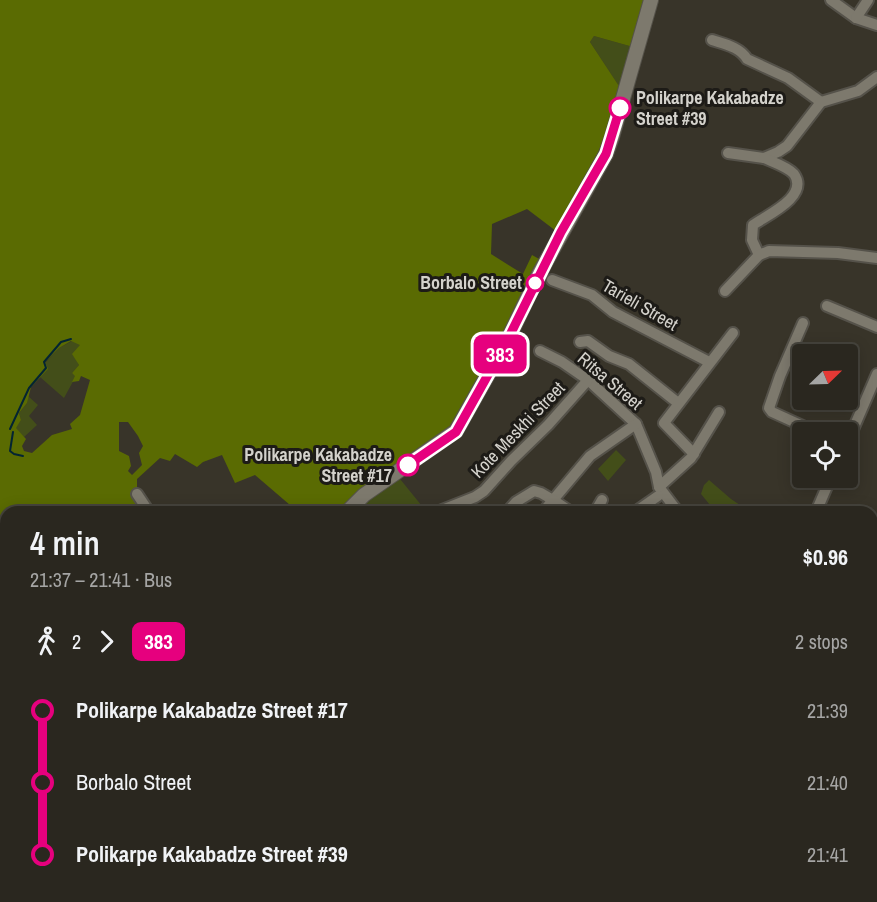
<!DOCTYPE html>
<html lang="en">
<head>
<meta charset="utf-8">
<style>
	:root { --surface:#2a271f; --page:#322f28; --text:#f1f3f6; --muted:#a5a5a4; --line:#46443d }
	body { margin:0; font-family:"Archivo Narrow",sans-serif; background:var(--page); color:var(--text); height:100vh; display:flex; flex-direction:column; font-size:22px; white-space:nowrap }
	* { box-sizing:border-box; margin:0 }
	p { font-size:20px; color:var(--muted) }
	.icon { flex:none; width:33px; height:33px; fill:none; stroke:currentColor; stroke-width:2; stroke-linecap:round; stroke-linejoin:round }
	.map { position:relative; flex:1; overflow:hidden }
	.sheet { position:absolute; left:0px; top:506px; width:878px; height:398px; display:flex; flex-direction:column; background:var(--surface); border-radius:18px 18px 0 0; box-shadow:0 3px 15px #0003,0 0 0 2px var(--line) }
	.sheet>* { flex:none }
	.badge { padding:0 12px; border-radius:9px; font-size:21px; line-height:39px }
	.needle { width:39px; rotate:67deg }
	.buttons { position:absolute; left:792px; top:344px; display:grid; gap:12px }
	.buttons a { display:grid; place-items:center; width:66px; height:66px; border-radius:6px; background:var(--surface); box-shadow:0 3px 15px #0003,0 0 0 2px var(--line); font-size:30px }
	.map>.badge { position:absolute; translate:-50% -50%; box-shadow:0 0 0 3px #fff }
	.legs { display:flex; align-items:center; gap:9px; height:66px; padding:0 30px; font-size:20px }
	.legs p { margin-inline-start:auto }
	.overview { display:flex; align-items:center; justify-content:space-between; height:102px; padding:0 30px }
	h1 { font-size:33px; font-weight:600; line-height:45px }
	ul { padding:0 30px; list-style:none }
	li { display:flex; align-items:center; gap:21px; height:72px; font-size:22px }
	li i { display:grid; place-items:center; width:9px; height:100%; margin:0 8px; background:currentColor }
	li i::after { content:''; width:15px; height:15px; margin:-8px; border:4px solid; border-radius:50%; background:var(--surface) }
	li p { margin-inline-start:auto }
	li:first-child i { background:linear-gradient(#0000 50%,currentColor 0) }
	li:last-child i { background:linear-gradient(currentColor 50%,#0000 0) }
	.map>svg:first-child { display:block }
	.commercial { fill:#4a3631 }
	.green { fill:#434e19 }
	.forest { fill:#5a6b02; fill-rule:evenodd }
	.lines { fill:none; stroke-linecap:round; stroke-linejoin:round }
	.stream { stroke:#032433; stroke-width:2 }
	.street-casing { stroke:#55524a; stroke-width:14 }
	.secondary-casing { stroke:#55524a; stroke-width:16 }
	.street { stroke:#7d796d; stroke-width:10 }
	.secondary { stroke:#7d796d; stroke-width:14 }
	.rail-casing { stroke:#b0ada6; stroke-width:4.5 }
	.rail { stroke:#1d1b17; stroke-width:2; stroke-dasharray:7; stroke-linecap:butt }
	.line-1-casing { stroke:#fff; stroke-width:14 }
	.line-1 { stroke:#e6007e; stroke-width:9 }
	.stop-1-dot { fill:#fff; stroke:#e6007e; stroke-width:3 }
	.labels { text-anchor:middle; stroke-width:6; stroke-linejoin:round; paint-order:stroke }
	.stop-label { font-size:18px; font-weight:bold; fill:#d4d2cc; stroke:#1d1b17; text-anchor:end }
	.street-label { font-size:18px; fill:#d4d2cc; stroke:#1d1b17 }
</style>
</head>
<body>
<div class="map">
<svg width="877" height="902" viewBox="0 0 877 902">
	<rect width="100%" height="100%" fill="#383429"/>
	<g class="commercial">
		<path d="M872 673 877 675V847L872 845Z"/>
		<path d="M872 855 877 857 876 902H749L752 897H872Z"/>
	</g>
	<g class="green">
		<path d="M594 36 633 47 619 86 590 42Z"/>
		<path d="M72 341 81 344 75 357 79 365 72 373 76 376 64 398 40 377 47 369 45 363 59 348Z"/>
		<path d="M28 396 38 405 29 416 37 425 24 437 15 428 21 420 19 413 27 403Z"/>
		<path d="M616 450 626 460 608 481 598 469Z"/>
		<path d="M396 474 426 511H396L392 509 387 511 355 512Z"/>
		<path d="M709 480 731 499 749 511H707L710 505 701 494 704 485Z"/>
	</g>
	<path class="forest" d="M0 0H645L633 47 594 36 590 42 619 86 605 136 597 155 556 231 527 209 492 224 491 254 523 274 532 255 541 260 454 435 353 511H297L255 475 235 483 222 455 203 462 197 467 175 454 170 461 160 458 137 479V494L146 511 6 512V795L0 790ZM71 341 80 345 72 354 79 365 72 373 75 376 72 382 79 381 81 376 90 380 80 415 70 424 72 429 52 435 32 453 24 451 22 446 26 439 16 428 21 420 19 413 27 403 31 387 48 369 45 362 59 348ZM119 422H128L138 436 143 446 139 453 142 465 132 475 128 471 131 466 129 456 119 451Z"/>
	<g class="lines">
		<g class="stream">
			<path d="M10 429 29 388 46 368 44 362 61 342 71 339"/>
			<path d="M13 432 10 451 14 454 23 456"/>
		</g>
		<g class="street-casing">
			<g id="street">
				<path d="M831 0 856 18 877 25"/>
				<path d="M856 18 868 0"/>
				<path d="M712 40C724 44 740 47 747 59L788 78 821 102"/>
				<path d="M728 153 764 158 778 152 787 146 821 102 858 91 877 77"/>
				<path d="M759 255 752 240 753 225C765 216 810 197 794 174 788 167 773 162 764 158"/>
				<path d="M552 280 592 295 613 312 709 362"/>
				<path d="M725 291 759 255 769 251 838 253 877 258"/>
				<path d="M827 306 877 327"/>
				<path d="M803 323 780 376 769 408 772 412 816 432"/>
				<path d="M580 342 588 341 609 356 629 364 678 403"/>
				<path d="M540 351 562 362 588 380 636 424 656 472 659 487 678 512"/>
				<path d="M848 441 877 374"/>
				<path d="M694 454 664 423 733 333"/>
				<path d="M659 487 691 458 719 412"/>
				<path d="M137 494 149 512"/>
				<path d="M437 512 475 497 484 491 511 461 548 425 588 380"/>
				<path d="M507 512 516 502 534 491 541 493 553 500 590 456 636 424"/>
				<path d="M543 512 553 500 571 512"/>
				<path d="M595 512 602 500"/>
				<path d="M635 512 658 496"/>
				<path d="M816 512 831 477"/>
				<path d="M872 630 877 617"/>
				<path d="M872 667 877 670"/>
				<path d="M872 849 877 851"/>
				<path d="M0 874 6 873"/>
				<path d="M182 897 187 902"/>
				<path d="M206 897 209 902"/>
				<path d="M365 897 368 902"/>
				<path d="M632 897 638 902"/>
				<path d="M266 902 272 897"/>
				<path d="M465 902 470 897"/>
				<path d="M512 902 517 897"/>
				<path d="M559 902 563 897"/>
				<path d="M745 902 747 897"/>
			</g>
		</g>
		<g class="secondary-casing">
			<g id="secondary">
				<path d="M347 512 364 495 456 431 508 339 539 274 606 154 612 137 651 0"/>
				<path d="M24 902 27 897"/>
			</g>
		</g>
		<use href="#street" class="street"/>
		<use href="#secondary" class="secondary"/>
		<g class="rail-casing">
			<path id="rail" d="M0 530 6 541"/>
		</g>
		<use href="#rail" class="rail"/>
	</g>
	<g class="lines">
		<g class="line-1-casing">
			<path id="line-1" d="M408 465 456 432 508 339 561 232 606 154 620 108"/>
		</g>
		<use href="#line-1" class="line-1"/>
	</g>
	<g class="stop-1-dot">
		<circle cx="620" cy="108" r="10"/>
		<circle cx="535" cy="283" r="8"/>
		<circle cx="408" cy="465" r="10"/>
	</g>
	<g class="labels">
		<g class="stop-label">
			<text x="636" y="104" text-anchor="start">Polikarpe Kakabadze<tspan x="636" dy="21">Street #39</tspan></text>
			<text x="522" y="289">Borbalo Street</text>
			<text x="392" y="461">Polikarpe Kakabadze<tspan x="392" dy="21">Street #17</tspan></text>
		</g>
		<g class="street-label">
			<text transform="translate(640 305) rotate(30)" y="6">Tarieli Street</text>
			<text transform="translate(610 381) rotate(40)" y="6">Ritsa Street</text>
			<text transform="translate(518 430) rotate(-46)" y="6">Kote Meskhi Street</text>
		</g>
	</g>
</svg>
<div class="buttons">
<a><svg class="needle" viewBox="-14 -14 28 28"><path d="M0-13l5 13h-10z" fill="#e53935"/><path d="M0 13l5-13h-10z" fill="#a5a5a4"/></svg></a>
<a><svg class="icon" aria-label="locate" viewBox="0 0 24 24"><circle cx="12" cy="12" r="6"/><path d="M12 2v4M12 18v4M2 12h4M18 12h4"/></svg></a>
</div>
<b class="badge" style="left:500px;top:354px;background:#e6007e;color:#fff">383</b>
<section class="sheet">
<div class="overview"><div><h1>4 min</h1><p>21:37 – 21:41 · Bus</p></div><b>$0.96</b></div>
<div class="legs"><svg class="icon" aria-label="walk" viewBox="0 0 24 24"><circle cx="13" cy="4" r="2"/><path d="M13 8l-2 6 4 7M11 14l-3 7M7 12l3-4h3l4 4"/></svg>2<svg class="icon" aria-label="forward" viewBox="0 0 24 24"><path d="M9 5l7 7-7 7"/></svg><b class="badge" style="background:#e6007e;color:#fff">383</b><p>2 stops</p></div>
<ul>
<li><i style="color:#e6007e"></i><b>Polikarpe Kakabadze Street #17</b><p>21:39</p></li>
<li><i style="color:#e6007e"></i><span>Borbalo Street</span><p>21:40</p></li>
<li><i style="color:#e6007e"></i><b>Polikarpe Kakabadze Street #39</b><p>21:41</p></li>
</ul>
</section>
</div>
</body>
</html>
